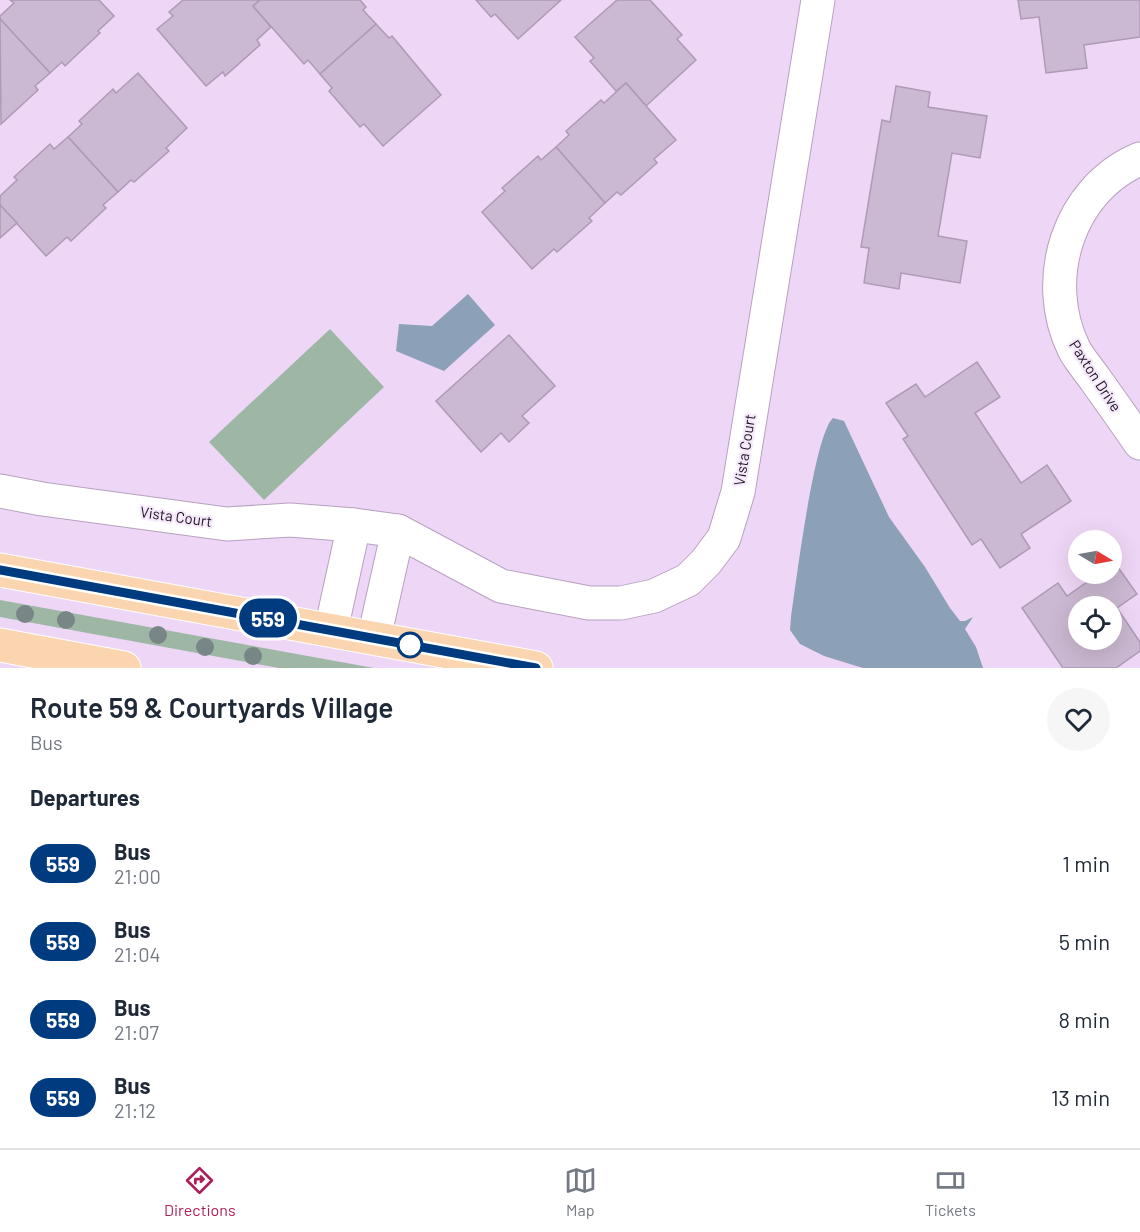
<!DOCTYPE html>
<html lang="en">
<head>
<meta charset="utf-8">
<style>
	:root { --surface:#fff; --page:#f6f6f7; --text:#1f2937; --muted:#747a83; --line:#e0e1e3; --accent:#ae1f58 }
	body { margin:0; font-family:Barlow,sans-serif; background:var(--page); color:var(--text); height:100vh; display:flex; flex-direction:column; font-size:22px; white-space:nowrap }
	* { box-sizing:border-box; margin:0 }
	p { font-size:20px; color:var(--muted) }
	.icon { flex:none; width:33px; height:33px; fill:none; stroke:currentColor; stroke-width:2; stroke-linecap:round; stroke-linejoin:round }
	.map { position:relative; height:668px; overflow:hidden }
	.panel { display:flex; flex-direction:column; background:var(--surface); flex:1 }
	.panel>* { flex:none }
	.badge { padding:0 12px; border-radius:20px; font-size:21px; line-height:39px }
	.needle { width:39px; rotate:100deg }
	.tools { position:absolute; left:1068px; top:530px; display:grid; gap:12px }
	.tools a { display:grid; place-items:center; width:54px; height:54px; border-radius:50%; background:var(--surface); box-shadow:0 6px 24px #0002; font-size:30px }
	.map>.badge { position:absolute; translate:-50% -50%; box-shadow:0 0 0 3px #fff }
	h2 { padding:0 30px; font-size:22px; line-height:54px }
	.round { display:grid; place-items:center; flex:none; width:63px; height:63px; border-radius:32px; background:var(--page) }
	.overview { display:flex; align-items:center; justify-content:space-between; height:102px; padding:0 30px }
	h1 { font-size:28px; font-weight:600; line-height:45px }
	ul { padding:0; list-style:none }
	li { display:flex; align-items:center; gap:18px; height:78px; padding:0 30px }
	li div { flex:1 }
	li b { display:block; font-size:22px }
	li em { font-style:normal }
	li .badge { min-width:66px; font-weight:700; text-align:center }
	.menu { display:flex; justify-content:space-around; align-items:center; height:84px; border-top:2px solid var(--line); background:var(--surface); font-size:16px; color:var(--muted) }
	.menu a { display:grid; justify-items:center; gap:3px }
	.menu .current { color:var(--accent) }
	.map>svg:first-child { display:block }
	.green { fill:#9db7a4 }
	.water { fill:#8ca0b7 }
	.building { fill:#cbb8d2; stroke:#ae99b6; stroke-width:1.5; fill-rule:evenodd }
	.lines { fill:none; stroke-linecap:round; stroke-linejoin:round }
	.minor-casing { stroke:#b7a1bf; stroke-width:35 }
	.major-casing { stroke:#fff; stroke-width:35 }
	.minor { stroke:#fff; stroke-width:33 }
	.major { stroke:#fad5af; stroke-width:33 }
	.tree { fill:#788786 }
	.line-casing { stroke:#fff; stroke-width:14 }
	.line { stroke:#003b80; stroke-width:9 }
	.stop-dot { fill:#fff; stroke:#003b80; stroke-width:3 }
	.labels { text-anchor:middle; stroke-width:4.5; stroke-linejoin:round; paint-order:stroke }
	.street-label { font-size:15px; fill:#1c141f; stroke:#f6e8fb }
</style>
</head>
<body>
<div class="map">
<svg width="1140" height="668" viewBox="0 0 1140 668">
	<rect width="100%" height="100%" fill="#eed7f6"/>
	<g class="green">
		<path d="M330 329 384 387 264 500 209 442Z"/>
		<path d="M0 600 374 668H279L0 617Z"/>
	</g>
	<g class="water">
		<path d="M468 294 495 325 444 371 396 351 399 324 432 326Z"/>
		<path d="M833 418 844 421 889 517 925 567 950 608 960 621H965L973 617 965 629 976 647 983 668H863L824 656 800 644 790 630 791 617C796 584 814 435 833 418Z"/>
	</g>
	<g class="building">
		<path d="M10 0H99L114 16 98 31 100 33 65 66 62 62 50 73 0 19V16L14 3Z"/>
		<path d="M183 0H260L253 6 271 27 257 40 260 45 225 76 223 72 206 86 157 29 173 16 169 12Z"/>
		<path d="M260 0H360L366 7 363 10 376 24 320 74 308 60 304 64 253 6Z"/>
		<path d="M476 0H561L518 39 495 14 491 17Z"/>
		<path d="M617 0H650L682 35 677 39 696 60 646 106 626 83 616 91 590 61 594 58 575 37Z"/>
		<path d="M1018 0H1140V37L1084 45 1087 68 1046 73 1039 17 1021 19Z"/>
		<path d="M0 19 50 73 35 86 38 90 1 124Z"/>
		<path d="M376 24 389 38 392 36 441 95 383 146 364 124 360 127 329 91 332 88 320 74Z"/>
		<path d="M138 73 187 128 166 148 169 151 134 182 131 180 118 192 68 137 82 124 79 121 113 89 116 93Z"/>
		<path d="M626 83 676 140 654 159 657 163 621 195 617 192 605 203 556 147 569 135 566 131 601 100 604 103Z"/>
		<path d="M896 86 930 92 928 107 987 116 980 158 952 153 938 236 967 241 960 283 901 273 899 289 864 283 869 248 861 247 882 120 890 122Z"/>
		<path d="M68 137 118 192 103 205 106 208 71 241 67 237 46 256 0 205V196L17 180 14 177 50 144 54 149Z"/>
		<path d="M556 147 605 203 589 218 592 221 557 252 554 249 532 269 482 212 505 191 502 188 538 156 541 160Z"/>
		<path d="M0 205 17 223 0 238Z"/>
		<path d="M509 335 555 386 522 416 529 423 509 442 501 433 481 452 436 401Z"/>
		<path d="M977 362 1000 397 975 413 1021 483 1047 465 1071 501 1021 534 1030 548 1000 568 981 539 972 545 903 439 908 436 886 403 916 384 925 397Z"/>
		<path d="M1115 563 1137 594 1117 608 1140 642V651L1116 668H1063L1022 608 1058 583 1067 596 1100 573H1112V565ZM1078 606H1112V639H1078Z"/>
	</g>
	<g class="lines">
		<g class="minor-casing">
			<g id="minor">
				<path d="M1140 159C1068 189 1040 280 1074 349 1079 359 1088 369 1095 379 1110 400 1125 421 1140 443"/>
				<path d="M0 491 42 499 227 524 290 520 354 525 398 531 501 586 589 603H621L654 596 688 580 706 562 724 538 738 492 818 0"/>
				<path d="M331 630 354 525"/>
				<path d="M374 638 398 531"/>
			</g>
		</g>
		<g class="major-casing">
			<g id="major">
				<path d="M0 570 536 668"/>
				<path d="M0 645 124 668"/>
			</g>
		</g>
		<use href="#minor" class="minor"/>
		<use href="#major" class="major"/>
	</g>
	<g class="tree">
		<circle cx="25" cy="614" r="9"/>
		<circle cx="66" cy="620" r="9"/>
		<circle cx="158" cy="635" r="9"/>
		<circle cx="205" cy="647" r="9"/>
		<circle cx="253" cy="656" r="9"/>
	</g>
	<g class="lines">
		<g class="line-casing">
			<path id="line" d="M0 570 536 668"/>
		</g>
		<use href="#line" class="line"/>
	</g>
	<circle class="stop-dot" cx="410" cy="645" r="12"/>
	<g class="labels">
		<g class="street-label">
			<text transform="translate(1095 376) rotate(57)" y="5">Paxton Drive</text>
			<text transform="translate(745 450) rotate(-81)" y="5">Vista Court</text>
			<text transform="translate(176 517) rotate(8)" y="5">Vista Court</text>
		</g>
	</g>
</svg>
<div class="tools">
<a><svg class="needle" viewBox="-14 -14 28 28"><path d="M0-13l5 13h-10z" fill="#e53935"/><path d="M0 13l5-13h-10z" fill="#747a83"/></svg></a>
<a><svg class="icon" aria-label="locate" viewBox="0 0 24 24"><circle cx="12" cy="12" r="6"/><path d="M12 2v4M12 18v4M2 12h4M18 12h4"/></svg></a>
</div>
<b class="badge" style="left:268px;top:618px;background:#003b80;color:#fff">559</b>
</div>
<section class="panel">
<div class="overview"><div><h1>Route 59 &amp; Courtyards Village</h1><p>Bus</p></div><a class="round"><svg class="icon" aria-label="heart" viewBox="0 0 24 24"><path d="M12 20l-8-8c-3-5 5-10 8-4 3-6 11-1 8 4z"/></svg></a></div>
<h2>Departures</h2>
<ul>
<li><span class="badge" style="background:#003b80;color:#fff">559</span><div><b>Bus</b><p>21:00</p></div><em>1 min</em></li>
<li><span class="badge" style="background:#003b80;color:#fff">559</span><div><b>Bus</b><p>21:04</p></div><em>5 min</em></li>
<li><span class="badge" style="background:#003b80;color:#fff">559</span><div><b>Bus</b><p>21:07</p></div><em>8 min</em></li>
<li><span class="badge" style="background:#003b80;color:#fff">559</span><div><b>Bus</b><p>21:12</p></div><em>13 min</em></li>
</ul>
</section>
<nav class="menu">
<a class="current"><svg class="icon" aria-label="directions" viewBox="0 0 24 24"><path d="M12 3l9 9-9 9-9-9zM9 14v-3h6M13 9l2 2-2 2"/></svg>Directions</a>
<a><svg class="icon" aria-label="map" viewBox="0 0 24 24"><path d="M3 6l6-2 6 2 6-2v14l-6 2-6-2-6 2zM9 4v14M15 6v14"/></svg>Map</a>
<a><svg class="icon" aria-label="tickets" viewBox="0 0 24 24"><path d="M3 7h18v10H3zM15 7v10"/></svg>Tickets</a>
</nav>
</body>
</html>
